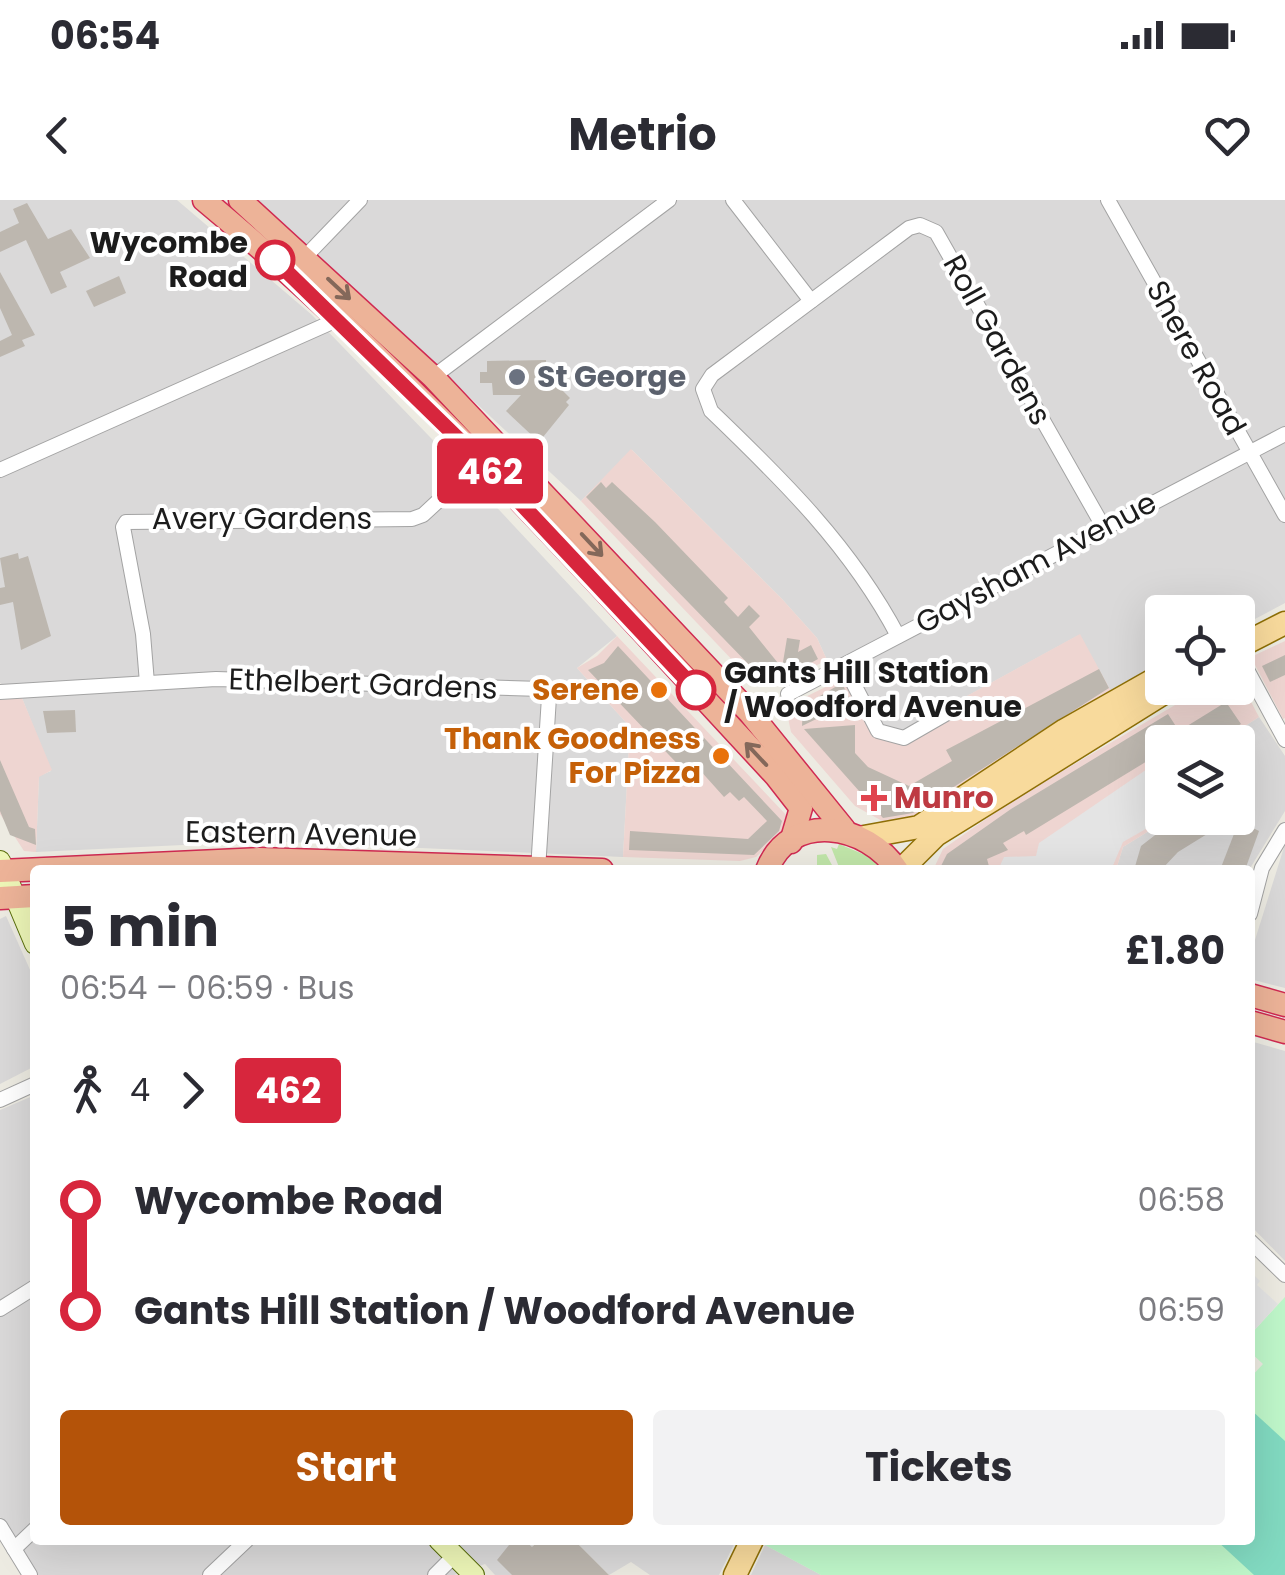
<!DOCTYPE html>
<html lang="en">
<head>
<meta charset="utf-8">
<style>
	:root { --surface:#fff; --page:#f2f2f3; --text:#2b2b33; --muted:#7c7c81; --accent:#b45309 }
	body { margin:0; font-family:Poppins,sans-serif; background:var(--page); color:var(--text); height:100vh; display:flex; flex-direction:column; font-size:38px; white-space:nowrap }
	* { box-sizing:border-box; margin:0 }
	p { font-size:32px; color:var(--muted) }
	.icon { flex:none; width:55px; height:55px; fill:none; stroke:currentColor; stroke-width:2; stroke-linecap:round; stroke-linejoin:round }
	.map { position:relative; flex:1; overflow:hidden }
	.sheet { position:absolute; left:30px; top:665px; width:1225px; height:680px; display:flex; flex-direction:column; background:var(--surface); border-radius:10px; box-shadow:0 10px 40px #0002 }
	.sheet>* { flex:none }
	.badge { padding:0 20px; border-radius:8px; font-size:35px; line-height:65px }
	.fabs { position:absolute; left:1145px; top:395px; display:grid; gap:20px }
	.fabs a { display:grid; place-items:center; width:110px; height:110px; border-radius:10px; background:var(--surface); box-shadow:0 10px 40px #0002; font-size:50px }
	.map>.badge { position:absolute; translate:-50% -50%; box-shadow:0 0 0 5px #fff }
	.legs { display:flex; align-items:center; gap:15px; height:110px; padding:0 30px; font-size:32px }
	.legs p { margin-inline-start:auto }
	.headline { display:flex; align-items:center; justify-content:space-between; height:170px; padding:0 30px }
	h1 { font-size:55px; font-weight:700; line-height:75px }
	.primary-button { display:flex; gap:20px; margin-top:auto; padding:20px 30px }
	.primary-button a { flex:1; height:115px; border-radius:10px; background:var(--accent); color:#fff; font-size:40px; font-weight:700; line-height:115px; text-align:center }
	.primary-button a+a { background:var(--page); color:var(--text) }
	ul { padding:0 30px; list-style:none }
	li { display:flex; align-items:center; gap:35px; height:110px; font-size:38px }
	li i { display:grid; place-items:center; width:15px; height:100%; margin:0 12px; background:currentColor }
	li i::after { content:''; width:25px; height:25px; margin:-12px; border:8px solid; border-radius:50%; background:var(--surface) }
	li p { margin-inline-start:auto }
	li:first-child i { background:linear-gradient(#0000 50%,currentColor 0) }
	li:last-child i { background:linear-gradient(currentColor 50%,#0000 0) }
	.status { display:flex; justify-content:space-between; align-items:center; height:70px; padding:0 50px; background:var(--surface); direction:ltr }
	.status svg { height:28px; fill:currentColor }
	header { display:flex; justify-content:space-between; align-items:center; height:130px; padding:0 30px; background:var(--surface); font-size:45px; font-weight:700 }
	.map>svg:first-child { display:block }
	.residential { fill:#dad9d9 }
	.commercial { fill:#eed5d1 }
	.grass { fill:#c1e6a9 }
	.park { fill:#bff7ca }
	.pitch { fill:#82dac1 }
	.parking { fill:#e4e4e4 }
	.building { fill:#bdb7af }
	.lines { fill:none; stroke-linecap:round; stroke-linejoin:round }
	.minor-casing { stroke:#a3a3a3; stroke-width:16 }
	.secondary-casing { stroke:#586d09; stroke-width:22 }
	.primary-casing { stroke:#8e6f06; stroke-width:25 }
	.trunk-casing { stroke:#d02a52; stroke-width:25 }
	.minor { stroke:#fff; stroke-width:14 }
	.secondary { stroke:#edf6b7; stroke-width:20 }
	.primary { stroke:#f8da9c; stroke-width:22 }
	.trunk { stroke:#edb398; stroke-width:22 }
	.oneway { stroke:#84685a }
	.line-1-casing { stroke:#fff; stroke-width:22 }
	.line-1 { stroke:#d7263d; stroke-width:15 }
	.stop-1-dot { fill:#fff; stroke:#d7263d; stroke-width:5 }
	.worship-dot { fill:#6b7280; stroke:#fff; stroke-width:4 }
	.food-dot { fill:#e8710a; stroke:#fff; stroke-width:4 }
	.health-dot { fill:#e0444e; stroke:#fff; stroke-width:4 }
	.labels { text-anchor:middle; stroke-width:8; stroke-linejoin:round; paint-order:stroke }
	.stop-label { font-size:30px; font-weight:bold; fill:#1c1c1c; stroke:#fff; text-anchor:end }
	.street-label { font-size:30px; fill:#1c1c1c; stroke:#fff }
	.worship-label { font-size:30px; font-weight:bold; fill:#5b616d; stroke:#fff; text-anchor:start }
	.food-label { font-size:30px; font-weight:bold; fill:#c56008; stroke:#fff; text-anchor:end }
	.health-label { font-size:30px; font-weight:bold; fill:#be3a42; stroke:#fff; text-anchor:start }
</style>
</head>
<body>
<div class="status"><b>06:54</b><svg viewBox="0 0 49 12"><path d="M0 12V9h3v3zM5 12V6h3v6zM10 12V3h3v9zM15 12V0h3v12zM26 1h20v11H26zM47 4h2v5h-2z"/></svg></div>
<header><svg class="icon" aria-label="back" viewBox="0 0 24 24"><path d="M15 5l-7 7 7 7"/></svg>Metrio<svg class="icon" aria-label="heart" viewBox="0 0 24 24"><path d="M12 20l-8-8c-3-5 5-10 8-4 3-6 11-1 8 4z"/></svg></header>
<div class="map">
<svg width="1285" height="1375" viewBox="0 0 1285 1375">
	<rect width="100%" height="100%" fill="#edebe2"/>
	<g class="residential">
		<path d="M0 0H177L312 115 458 266 617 436 577 468 630 527 623 657 265 641 36 652 39 576 51 571 22 498 0 483Z"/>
		<path d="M258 0H1285V403L1238 428V412H1162V468L1113 495 1079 435 901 532 875 522 850 475 827 460 817 438 782 399 632 250 581 301Z"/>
		<path d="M1259 517 1285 556V611L1249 670H1116L1123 647 1170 618H1238V542H1220Z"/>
		<path d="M1285 644V788L1250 779V756Z"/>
		<path d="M6 716 35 781V866L0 884V719Z"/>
		<path d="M1250 841 1285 851V1061L1250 1025Z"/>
		<path d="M35 895V1340H530L549 1375H495L485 1364 454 1375H36L0 1317V910Z"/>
		<path d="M574 1340H736L719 1375H650L631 1362 609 1375Z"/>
		<path d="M765 1345 821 1375H751Z"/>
	</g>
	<g class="commercial">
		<path d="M631 249 782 399 817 438 827 460 776 486 756 485 581 301Z"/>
		<path d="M1080 434 1113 495 910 624 893 627 855 606 791 532 788 518 793 503 850 475 875 522 901 532Z"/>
		<path d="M617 436 789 618 784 631 756 657 740 661 623 657 630 527 577 468 597 456Z"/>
		<path d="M1285 441V518L1283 519 1251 457Z"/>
		<path d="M1238 477 1259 517 1220 542H1162V618H1170L1123 647 1116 670H933L943 649 1015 599 1204 488H1238Z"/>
		<path d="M22 498 52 570 39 577 36 652 24 651 0 614V500Z"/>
	</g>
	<path class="grass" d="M839 644 870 657 883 670 817 668V655L826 654 833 667H839L831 647 837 649Z"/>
	<path class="park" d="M1285 1097V1375H821L765 1345 767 1340H1250V1178L1263 1164 1250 1152V1135Z"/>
	<path class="pitch" d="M1250 1209 1285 1241V1375H1254L1216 1340H1250Z"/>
	<g class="parking">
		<path d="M1156 563 1162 571 1165 618 1123 642 1111 670H998L1004 657 1036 656 1039 643Z"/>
		<path d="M1250 1071 1260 1081 1257 1085 1278 1104 1250 1135Z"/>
	</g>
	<g class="building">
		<path d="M27 3 48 39 71 29 90 58 60 72 67 87 51 94 26 40 0 52V32L19 23 13 9Z"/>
		<path d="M0 72 35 135 22 140 25 146 0 157V141L12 135 0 108Z"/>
		<path d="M119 76 126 93 94 107 86 91Z"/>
		<path d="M546 160V170H555V183L570 198 566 202 569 205 539 242 506 211 521 195H493L492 183H480V172H487V161Z"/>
		<path d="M601 282 606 288 612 282 655 322 728 398 724 402 738 417 749 405 760 416 749 427 782 468 787 438 800 440 798 452 811 445 818 459 780 480 769 482 759 475 586 297Z"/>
		<path d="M18 353 19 359 28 356 51 436 21 450 13 402 0 405V388L5 387 0 358Z"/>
		<path d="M618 446 782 621 779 631 754 655 629 650 630 631 748 639 767 621 744 597 739 601 730 592 724 597 698 568 689 576 588 470 604 463Z"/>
		<path d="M1285 455V475L1270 482 1262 466Z"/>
		<path d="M1099 469 1109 488 913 613 883 618 804 529 855 525V553L868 567 909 586 952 561 946 550Z"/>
		<path d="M842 483 851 502 802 526 803 506Z"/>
		<path d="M1226 502 1241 524 1212 542H1162V552L1026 635 1024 631 1003 643 1008 650 987 659 990 670H939L947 654 1011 609 1168 514 1179 531Z"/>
		<path d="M75 510 76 532 47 533 43 511Z"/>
		<path d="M0 560 29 627 35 629 36 645 10 635 0 611Z"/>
		<path d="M1177 618H1210L1212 631 1178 652 1161 670H1134L1141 646Z"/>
		<path d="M1239 621 1259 631 1245 670H1220Z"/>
		<path d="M513 1340H524L532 1347 539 1340H574L609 1375H512L497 1360Z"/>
	</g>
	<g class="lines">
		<g class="minor-casing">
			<g id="minor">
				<path d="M733 0 811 101"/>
				<path d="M1108 0 1285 315"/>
				<path d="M305 57 360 0"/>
				<path d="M433 177 669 0"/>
				<path d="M0 270 339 119"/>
				<path d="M898 436C851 347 783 280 711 211L703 189 712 175 909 28 920 25 936 32 1104 328"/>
				<path d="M1238 453 1285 540"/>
				<path d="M844 465 878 531 904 538 956 508"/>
				<path d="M147 483 143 434 123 327 126 322 412 319 423 315 481 261"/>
				<path d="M0 492 216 479 542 489 549 497 538 670"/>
				<path d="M788 494 1285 234"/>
				<path d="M1250 714 1262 668 1285 630"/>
				<path d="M0 900 35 884"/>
				<path d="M1250 1041 1285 1075"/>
				<path d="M0 1109 35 1087"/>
				<path d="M0 1326 30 1375"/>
				<path d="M14 1349 35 1329"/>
				<path d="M210 1375 247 1340"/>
				<path d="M435 1375 455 1355"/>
			</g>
		</g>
		<g class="secondary-casing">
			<g id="secondary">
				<path d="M0 661 35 744"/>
				<path d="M439 1340 474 1375"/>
			</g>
		</g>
		<g class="primary-casing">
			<g id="primary">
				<path d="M1238 447 1285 423"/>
				<path d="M864 637 919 627 1065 530 1162 475"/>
				<path d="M901 670 936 635 1172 488"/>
				<path d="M735 1375 752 1340"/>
			</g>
		</g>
		<g class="trunk-casing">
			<g id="trunk">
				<path d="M204 0C412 173 592 378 776 576L801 608 791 642"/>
				<path d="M240 0 433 177 750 513 844 629"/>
				<path d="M767 670C790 610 868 624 897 670"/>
				<path d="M0 671 259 659 602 670"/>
				<path d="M0 698 35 696"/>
				<path d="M1250 795 1285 805"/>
				<path d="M1250 822 1285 832"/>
			</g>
		</g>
		<use href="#minor" class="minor"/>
		<use href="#secondary" class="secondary"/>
		<use href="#primary" class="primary"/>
		<use href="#trunk" class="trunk"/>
	</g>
	<defs><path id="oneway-shaft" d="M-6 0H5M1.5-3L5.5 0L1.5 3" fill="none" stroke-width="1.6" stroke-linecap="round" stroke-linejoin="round" transform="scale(2.5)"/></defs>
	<g class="oneway">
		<use href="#oneway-shaft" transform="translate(339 89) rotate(43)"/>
		<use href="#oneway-shaft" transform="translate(592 345) rotate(47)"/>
		<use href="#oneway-shaft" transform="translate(756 554) rotate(-133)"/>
	</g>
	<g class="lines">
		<g class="line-1-casing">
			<path id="line-1" d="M275 60 481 261 696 490"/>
		</g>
		<use href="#line-1" class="line-1"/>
	</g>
	<g class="stop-1-dot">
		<circle cx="275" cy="60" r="18"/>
		<circle cx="696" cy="490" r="18"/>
	</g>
	<circle class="worship-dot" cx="517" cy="177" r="10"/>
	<g class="food-dot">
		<circle cx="659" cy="490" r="10"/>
		<circle cx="721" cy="556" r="10"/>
	</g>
	<path class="health-dot" d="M869 583h10v10h10v10h-10v10h-10v-10h-10v-10h10z"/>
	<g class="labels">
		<g class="stop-label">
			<text x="248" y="53">Wycombe<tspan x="248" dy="34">Road</tspan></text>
			<text x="724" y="483" text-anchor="start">Gants Hill Station<tspan x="724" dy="34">/ Woodford Avenue</tspan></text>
		</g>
		<g class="street-label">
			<text transform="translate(997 140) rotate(61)" y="10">Roll Gardens</text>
			<text transform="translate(1196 158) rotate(61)" y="10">Shere Road</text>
			<text x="262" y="329">Avery Gardens</text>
			<text transform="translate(1036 363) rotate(-28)" y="10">Gaysham Avenue</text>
			<text transform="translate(363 484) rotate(2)" y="10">Ethelbert Gardens</text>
			<text transform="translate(301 634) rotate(1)" y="10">Eastern Avenue</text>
		</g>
		<g class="worship-label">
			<text x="537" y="187">St George</text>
		</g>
		<g class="food-label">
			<text x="639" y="500">Serene</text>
			<text x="701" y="549">Thank Goodness<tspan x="701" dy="34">For Pizza</tspan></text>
		</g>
		<g class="health-label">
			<text x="894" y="608">Munro</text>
		</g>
	</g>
</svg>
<div class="fabs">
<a><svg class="icon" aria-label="locate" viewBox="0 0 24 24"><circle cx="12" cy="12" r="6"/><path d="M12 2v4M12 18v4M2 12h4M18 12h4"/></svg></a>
<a><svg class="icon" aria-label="layers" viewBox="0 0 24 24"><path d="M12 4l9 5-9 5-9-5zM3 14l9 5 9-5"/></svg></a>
</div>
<b class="badge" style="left:490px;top:271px;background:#d7263d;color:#fff">462</b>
<section class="sheet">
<div class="headline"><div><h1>5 min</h1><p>06:54 – 06:59 · Bus</p></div><b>£1.80</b></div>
<div class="legs"><svg class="icon" aria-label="walk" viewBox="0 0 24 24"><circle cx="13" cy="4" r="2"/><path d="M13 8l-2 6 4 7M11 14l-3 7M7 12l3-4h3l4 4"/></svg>4<svg class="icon" aria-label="forward" viewBox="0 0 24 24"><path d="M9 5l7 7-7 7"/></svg><b class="badge" style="background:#d7263d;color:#fff">462</b></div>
<ul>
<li><i style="color:#d7263d"></i><b>Wycombe Road</b><p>06:58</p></li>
<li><i style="color:#d7263d"></i><b>Gants Hill Station / Woodford Avenue</b><p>06:59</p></li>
</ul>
<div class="primary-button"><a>Start</a><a>Tickets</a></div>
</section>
</div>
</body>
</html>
